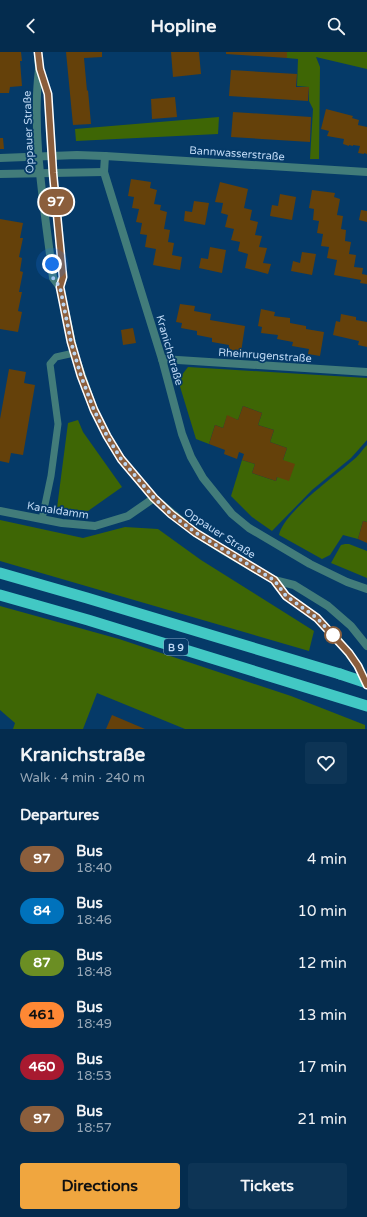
<!DOCTYPE html>
<html lang="en">
<head>
<meta charset="utf-8">
<style>
	:root { --surface:#042c4e; --page:#0d3455; --text:#f1f3f6; --muted:#97a7b6; --accent:#f0a63f }
	body { margin:0; font-family:"Varela Round",sans-serif; background:var(--page); color:var(--text); height:100vh; display:flex; flex-direction:column; font-size:15px; white-space:nowrap }
	* { box-sizing:border-box; margin:0 }
	p { font-size:13px; color:var(--muted) }
	.icon { flex:none; width:22px; height:22px; fill:none; stroke:currentColor; stroke-width:2; stroke-linecap:round; stroke-linejoin:round }
	.map { position:relative; height:677px; overflow:hidden }
	.side { display:flex; flex-direction:column; background:var(--surface); flex:1 }
	.side>* { flex:none }
	.badge { padding:0 8px; border-radius:13px; font-size:14px; line-height:26px }
	.you { position:absolute; width:20px; height:20px; margin:-10px; border:3px solid #fff; border-radius:50%; background:#1a73e8; box-shadow:0 0 0 6px #1a73e833 }
	.map>.badge { position:absolute; translate:-50% -50%; box-shadow:0 0 0 2px #fff }
	h2 { padding:0 20px; font-size:15px; line-height:36px }
	.round { display:grid; place-items:center; flex:none; width:42px; height:42px; border-radius:4px; background:var(--page) }
	.overview { display:flex; align-items:center; justify-content:space-between; height:68px; padding:0 20px }
	h1 { font-size:19px; font-weight:800; line-height:30px }
	.action { display:flex; gap:8px; margin-top:auto; padding:8px 20px }
	.action a { flex:1; height:46px; border-radius:4px; background:var(--accent); color:#111; font-size:16px; font-weight:800; line-height:46px; text-align:center }
	.action a+a { background:var(--page); color:var(--text) }
	ul { padding:0; list-style:none }
	li { display:flex; align-items:center; gap:12px; height:52px; padding:0 20px }
	li div { flex:1 }
	li b { display:block; font-size:15px }
	li em { font-style:normal }
	li .badge { min-width:44px; font-weight:700; text-align:center }
	header { display:flex; justify-content:space-between; align-items:center; height:52px; padding:0 20px; background:var(--surface); font-size:18px; font-weight:800 }
	.map>svg:first-child { display:block }
	.green { fill:#3e6605 }
	.building { fill:#65410a }
	.lines { fill:none; stroke-linecap:round; stroke-linejoin:round }
	.service { stroke:#427c7a; stroke-width:7 }
	.minor { stroke:#427c7a; stroke-width:8 }
	.tertiary { stroke:#427c7a; stroke-width:8 }
	.trunk { stroke:#42c8c4; stroke-width:11 }
	.trunk-bridge { stroke:#42c8c4; stroke-width:11 }
	.line-casing { stroke:#fff; stroke-width:9 }
	.line { stroke:#8b5e3c; stroke-width:6 }
	.walk { stroke:#bdd7f3; stroke-width:4; stroke-dasharray:0 7.2 }
	.stop-dot { fill:#fff; stroke:#8b5e3c; stroke-width:2 }
	.labels { text-anchor:middle; stroke-width:3.5; stroke-linejoin:round; paint-order:stroke }
	.shield { fill:#053a68; stroke:#86a8c9; stroke-width:1 }
	.shield-label { font-size:10px; font-weight:bold; fill:#bdd7f3 }
	.street-label { font-size:11px; fill:#bdd7f3; stroke:#053a68 }
</style>
</head>
<body>
<header><svg class="icon" aria-label="back" viewBox="0 0 24 24"><path d="M15 5l-7 7 7 7"/></svg>Hopline<svg class="icon" aria-label="search" viewBox="0 0 24 24"><circle cx="10" cy="10" r="6"/><path d="M15 15l6 6"/></svg></header>
<div class="map">
<svg width="367" height="677" viewBox="0 0 367 677">
	<rect width="100%" height="100%" fill="#053a68"/>
	<g class="green">
		<path d="M287 0H367V17L316 5 320 15 319 107H310L313 57 309 49V35L297 34 298 7 287 6Z"/>
		<path d="M219 65 218 82 76 89 75 77Z"/>
		<path d="M188 315 367 326V388L351 406 312 438 272 479 252 465 231 444 242 408 255 412 252 421 276 429 287 396 270 390 274 378 258 373 262 361 243 354 238 368 227 364 223 376 215 373 209 392 196 387 178 328Z"/>
		<path d="M78 368 83 380 122 435 88 459 57 456 68 371Z"/>
		<path d="M367 393V470L363 469 358 487 343 483 330 503 322 507 279 483C283 461 335 424 352 409 358 405 362 398 367 393Z"/>
		<path d="M0 468 83 486 125 475 158 477 201 508 314 579 309 599 0 509Z"/>
		<path d="M345 492H349L367 499V526L331 511 341 493Z"/>
		<path d="M0 554 119 587 291 644 365 673V677H185L97 641 83 677H13L15 671 0 658Z"/>
	</g>
	<g class="building">
		<path d="M0 0H21L22 9H20L22 34 10 35 9 41H0Z"/>
		<path d="M66 0H102V5L84 6 87 39 88 38 91 72 73 73Z"/>
		<path d="M171 0H199L201 22 173 25Z"/>
		<path d="M226 0H287V6L226 2Z"/>
		<path d="M231 18 297 22 296 35H309L308 49 229 44Z"/>
		<path d="M175 45 177 65 152 67 151 47Z"/>
		<path d="M326 57 353 64 352 66 359 68 358 73 367 75V102L364 101V102L358 101 360 94 353 93V94L349 93V94L343 92 344 87 327 84 329 79 321 77Z"/>
		<path d="M233 60 311 65 310 90 231 85Z"/>
		<path d="M0 86H3L4 97H0Z"/>
		<path d="M131 127 151 130 150 136 157 138 154 152 161 153 160 158 167 160 164 177 170 178 168 190 174 191 172 203 182 205 180 218 153 213 156 197 145 195 147 183 140 182 142 171 136 170 139 157 132 156 134 145 128 144Z"/>
		<path d="M220 130 248 137 244 156 252 158 250 168 258 170 255 183 262 184 259 195 267 196 263 211 271 212 268 222 245 216 248 202 238 199 240 190 231 188 234 177 225 175 228 163 221 161 223 151 215 150Z"/>
		<path d="M312 138 335 141 334 145 340 147 337 163 343 164 341 177 346 178 345 189 351 190 349 202 356 203 354 215 363 216 362 222 367 223V232L360 231 361 228 334 223 337 208 327 206 329 195 321 194 323 182 317 181 319 169 313 168 314 157 309 156Z"/>
		<path d="M280 142 296 145 292 168 270 164 272 153 278 154Z"/>
		<path d="M194 149 209 151 205 173 184 169 185 159 192 160Z"/>
		<path d="M361 158 367 159V170L359 168Z"/>
		<path d="M0 167 23 171 20 186H23L19 205 22 206 20 219 23 220 19 240H22L18 259 22 260 18 280 0 277Z"/>
		<path d="M210 195 226 198 222 221 199 216 201 206 208 207Z"/>
		<path d="M302 200 316 202 312 223 291 219 293 209 300 211Z"/>
		<path d="M180 252 195 254 194 259 211 262 210 268 245 274 241 300 228 298 229 293 212 290V286L197 283V279L181 276 182 271 176 270Z"/>
		<path d="M261 257 275 260 274 264 290 266V271L306 274V277L324 280 320 304 308 302 309 297 292 294 293 290 277 287 278 283 261 281 262 275 258 274Z"/>
		<path d="M341 262 356 265V268L367 270V295L358 293 359 289 333 283 336 269 340 270Z"/>
		<path d="M133 276 136 291 123 293 121 278Z"/>
		<path d="M9 317 26 320 24 331 35 333 23 403 11 401 9 411 0 409V367Z"/>
		<path d="M243 354 262 361 258 373 274 378 270 390 287 396 283 408 295 412 289 429 277 425 276 429 252 421 255 412 242 408 244 402 239 400 237 407 224 402 225 398 209 392 215 373 223 376 227 363 238 368Z"/>
		<path d="M363 469 367 470V491L358 487Z"/>
		<path d="M112 663 145 677H106Z"/>
	</g>
	<g class="lines">
		<path class="service" d="M42 467 51 424 58 372 50 312 56 305 74 301"/>
		<g class="minor">
			<path d="M0 106 77 103 105 104"/>
			<path d="M367 120 105 104 104 120 162 307 182 382 191 405 203 426 232 462 249 476 310 512 347 530 367 537"/>
			<path d="M0 122 104 120"/>
			<path d="M162 307 367 320"/>
			<path d="M0 459 62 471 95 474 128 464 154 446"/>
		</g>
		<g class="tertiary">
			<path d="M38 0 39 17 48 42 53 121 63 225 60 235"/>
			<path d="M39 17C31 84 45 159 53 226L60 235 74 301 94 358 107 384 121 407 154 446 196 481 226 500 274 528 294 533 328 554 351 574 367 594"/>
			<path d="M274 528 286 544 317 566 339 589 358 614 366 632"/>
		</g>
		<g class="trunk">
			<path d="M0 521 87 546 340 622"/>
			<path d="M0 543 88 568 367 654"/>
		</g>
		<path class="trunk-bridge" d="M340 622 367 631"/>
	</g>
	<g class="lines">
		<g class="line-casing">
			<path id="line" d="M38 0 40 17 48 42 53 121 63 225 60 235 71 290 81 324 94 358 107 384 121 407 154 446 171 462 196 481 274 528 286 544 317 566 349 601 358 614 367 633"/>
		</g>
		<use href="#line" class="line"/>
		<path class="walk" d="M52 212 53 226 60 235 71 290 81 324 94 358 107 384 121 407 154 446 171 462 196 481 274 528 286 544 317 566 333 583"/>
	</g>
	<circle class="stop-dot" cx="333" cy="583" r="8"/>
	<g class="labels">
		<rect class="shield" x="164" y="587" width="24" height="16" rx="3"/>
		<g class="shield-label">
			<text x="176" y="599">B 9</text>
		</g>
		<g class="street-label">
			<text transform="translate(28 80) rotate(-92)" y="4">Oppauer Straße</text>
			<text transform="translate(237 101) rotate(4)" y="4">Bannwasserstraße</text>
			<text transform="translate(170 298) rotate(74)" y="4">Kranichstraße</text>
			<text transform="translate(265 303) rotate(4)" y="4">Rheinrugenstraße</text>
			<text transform="translate(58 458) rotate(9)" y="4">Kanaldamm</text>
			<text transform="translate(220 481) rotate(33)" y="4">Oppauer Straße</text>
		</g>
	</g>
</svg>
<div class="you" style="left:52px;top:212px"></div>
<b class="badge" style="left:56px;top:150px;background:#8b5e3c;color:#fff">97</b>
</div>
<section class="side">
<div class="overview"><div><h1>Kranichstraße</h1><p>Walk · 4 min · 240 m</p></div><a class="round"><svg class="icon" aria-label="heart" viewBox="0 0 24 24"><path d="M12 20l-8-8c-3-5 5-10 8-4 3-6 11-1 8 4z"/></svg></a></div>
<h2>Departures</h2>
<ul>
<li><span class="badge" style="background:#8b5e3c;color:#fff">97</span><div><b>Bus</b><p>18:40</p></div><em>4 min</em></li>
<li><span class="badge" style="background:#0072bc;color:#fff">84</span><div><b>Bus</b><p>18:46</p></div><em>10 min</em></li>
<li><span class="badge" style="background:#6b8e23;color:#fff">87</span><div><b>Bus</b><p>18:48</p></div><em>12 min</em></li>
<li><span class="badge" style="background:#ff8834;color:#111">461</span><div><b>Bus</b><p>18:49</p></div><em>13 min</em></li>
<li><span class="badge" style="background:#a81a30;color:#fff">460</span><div><b>Bus</b><p>18:53</p></div><em>17 min</em></li>
<li><span class="badge" style="background:#8b5e3c;color:#fff">97</span><div><b>Bus</b><p>18:57</p></div><em>21 min</em></li>
</ul>
<div class="action"><a>Directions</a><a>Tickets</a></div>
</section>
</body>
</html>
